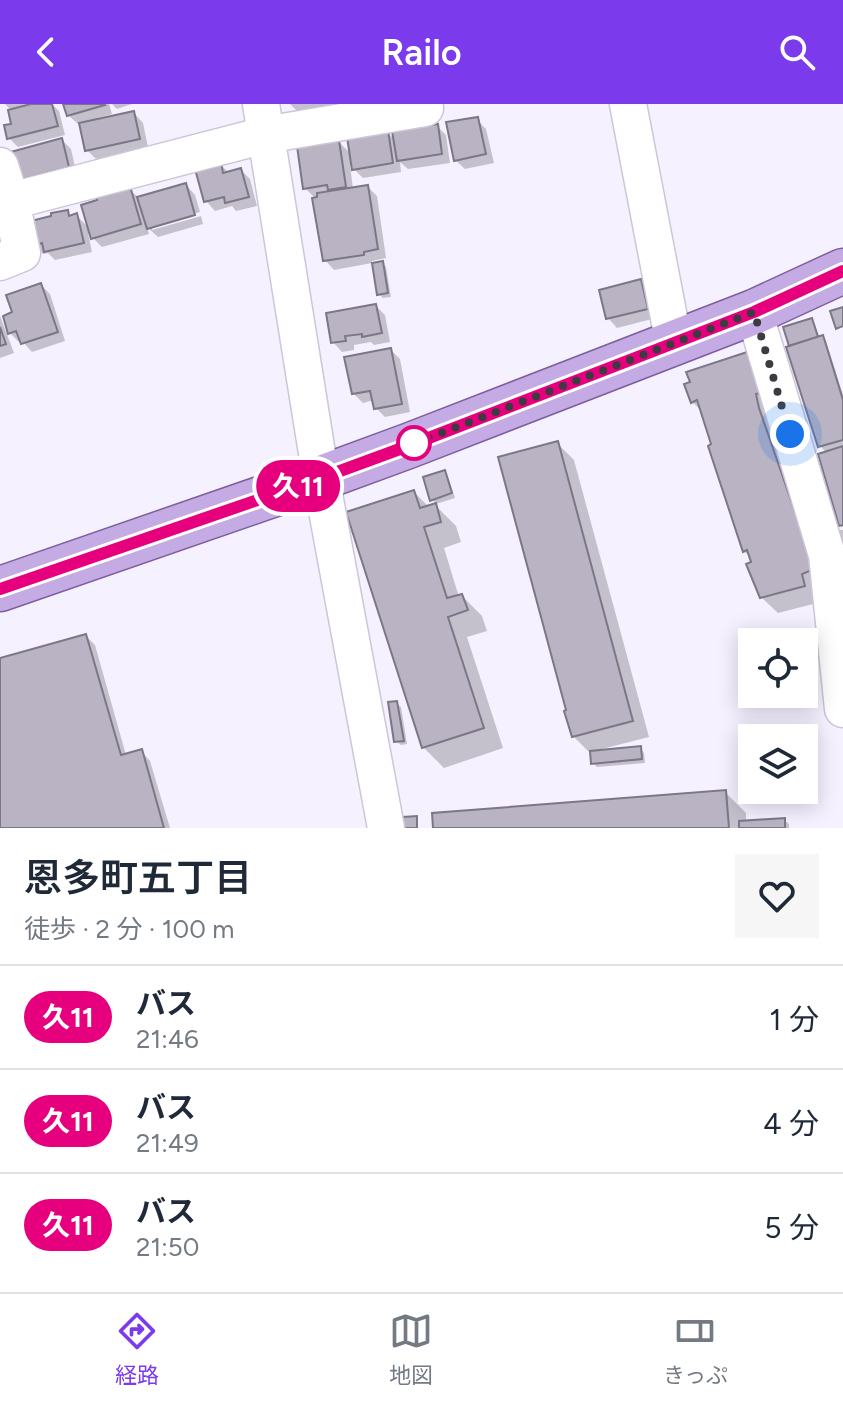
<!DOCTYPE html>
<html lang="ja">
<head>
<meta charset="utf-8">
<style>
	:root { --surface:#fff; --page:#f6f6f7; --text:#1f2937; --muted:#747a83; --line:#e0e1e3; --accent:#7c3aed }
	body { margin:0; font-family:Figtree,"Noto Sans JP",sans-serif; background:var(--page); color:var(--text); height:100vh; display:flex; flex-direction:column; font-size:30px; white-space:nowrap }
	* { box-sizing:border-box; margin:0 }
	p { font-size:26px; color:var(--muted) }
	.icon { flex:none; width:44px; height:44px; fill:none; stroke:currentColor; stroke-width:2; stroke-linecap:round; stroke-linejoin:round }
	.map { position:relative; height:724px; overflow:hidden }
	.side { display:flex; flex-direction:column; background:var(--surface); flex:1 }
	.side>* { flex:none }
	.badge { padding:0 16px; border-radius:26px; font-size:28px; line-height:52px }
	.tools { position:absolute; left:738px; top:524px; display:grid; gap:16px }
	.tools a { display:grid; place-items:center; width:80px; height:80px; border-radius:0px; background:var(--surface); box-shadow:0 4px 20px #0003; font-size:40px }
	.you { position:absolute; width:40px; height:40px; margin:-20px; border:6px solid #fff; border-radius:50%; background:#1a73e8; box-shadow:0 0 0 12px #1a73e833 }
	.map>.badge { position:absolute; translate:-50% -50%; box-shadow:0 0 0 4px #fff }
	.round { display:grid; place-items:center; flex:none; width:84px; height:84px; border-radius:0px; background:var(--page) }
	.headline { display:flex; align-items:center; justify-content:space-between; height:136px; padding:0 24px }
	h1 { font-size:38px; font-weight:600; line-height:60px }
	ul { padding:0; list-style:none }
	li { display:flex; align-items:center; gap:24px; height:104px; padding:0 24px; border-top:2px solid var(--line) }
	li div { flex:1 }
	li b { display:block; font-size:30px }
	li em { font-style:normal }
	li .badge { min-width:88px; font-weight:700; text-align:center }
	header { display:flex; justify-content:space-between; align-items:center; height:104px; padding:0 24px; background:var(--accent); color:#fff; font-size:36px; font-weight:600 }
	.tab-bar { display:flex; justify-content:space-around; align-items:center; height:112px; border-top:2px solid var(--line); background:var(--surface); font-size:22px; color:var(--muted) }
	.tab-bar a { display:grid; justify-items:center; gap:4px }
	.tab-bar .on { color:var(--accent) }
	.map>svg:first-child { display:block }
	.shadow { fill:#0003 }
	.building { fill:#bab3c4; stroke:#7c7786; stroke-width:2 }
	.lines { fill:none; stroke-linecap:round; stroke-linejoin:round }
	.minor-casing { stroke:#cdc6d7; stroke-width:39 }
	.major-casing { stroke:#7c5f9f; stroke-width:47 }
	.minor { stroke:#fff; stroke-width:36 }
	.major { stroke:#c5abe4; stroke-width:44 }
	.line-casing { stroke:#fff; stroke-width:18 }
	.line { stroke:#e6007e; stroke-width:12 }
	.walk { stroke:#3d3a41; stroke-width:8; stroke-dasharray:0 14.4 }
	.stop-dot { fill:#fff; stroke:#e6007e; stroke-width:4 }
</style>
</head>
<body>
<header><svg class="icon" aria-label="back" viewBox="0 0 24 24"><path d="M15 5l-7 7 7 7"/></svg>Railo<svg class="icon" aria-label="search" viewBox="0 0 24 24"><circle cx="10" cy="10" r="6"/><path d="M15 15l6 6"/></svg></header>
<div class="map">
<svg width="843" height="724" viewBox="0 0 843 724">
	<rect width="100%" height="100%" fill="#f6f1ff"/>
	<g class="shadow">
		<path d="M5 0H52L59 7 65 31 18 43 9 34 14 21 10 5Z"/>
		<path d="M65 0H109L112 10 98 14 99 17 134 9 143 19 148 43 96 55 87 46 81 19 78 20 68 11Z"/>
		<path d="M112 0H132L117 5Z"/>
		<path d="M290 0H331L332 5 300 10Z"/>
		<path d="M477 16 486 25 494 59 465 65 455 56Z"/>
		<path d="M437 22 446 31 450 59 408 65 400 58 401 68 363 74 350 61 353 85 368 83 377 92 386 154 372 157V159L334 166 325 156 314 93 305 84 339 38 352 51 387 28 395 36Z"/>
		<path d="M62 36 71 45 77 72 17 76Z"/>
		<path d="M220 60 229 69 241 66 250 75 257 102 236 107 232 102 215 107 206 97Z"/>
		<path d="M186 81 195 91 200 108 152 122V126L201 112 203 120 158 133 147 123 149 130 102 143 88 129 92 148 55 156 48 149 43 150 34 141 67 108 72 113 77 112 90 125 129 85 139 94Z"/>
		<path d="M382 159 386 163 391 193 383 194 379 190Z"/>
		<path d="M640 178 649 187 656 214 617 224 608 214Z"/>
		<path d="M41 181 50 190 65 237 32 248 22 237 19 238 10 229 14 209Z"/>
		<path d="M376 202 385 211 390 238 374 241 371 238 354 241V246L342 248 333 238Z"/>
		<path d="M0 212 14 249 0 254Z"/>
		<path d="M811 217 815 221 820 234 822 233 826 237 843 291V423L840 421 827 349 820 342 792 243Z"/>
		<path d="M391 246 400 255 410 308 385 313 376 304 374 296 363 299 353 289Z"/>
		<path d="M746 250 763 267 821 498 778 509 761 493 753 456 744 447 703 308 692 298Z"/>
		<path d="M557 339 574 356 649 633 602 645 603 648 640 644 644 649 645 659 597 663 593 659 592 648 590 649 573 632Z"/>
		<path d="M444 369 448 373 455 394 436 400 432 395Z"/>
		<path d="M414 388 429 403 435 401 456 422 461 438 444 444 459 493 462 492 482 512 487 527 467 533 503 644 444 664 423 643Z"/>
		<path d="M839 426H843V446Z"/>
		<path d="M86 532 95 541 126 651 141 647 150 657 170 724H0V557Z"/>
		<path d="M396 599 401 603 407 640 401 641 396 637Z"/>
		<path d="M725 688 746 709V718L784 716 789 720V724H435Z"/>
	</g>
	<g class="building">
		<path d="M31 0H52L58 22 7 35 4 21 11 20 8 6Z"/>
		<path d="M63 0H104L105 1 67 12Z"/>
		<path d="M134 7 140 35 85 47 79 19Z"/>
		<path d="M478 13 486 50 454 57 446 18Z"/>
		<path d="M438 20 442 50 397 57 392 27Z"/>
		<path d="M388 26 393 59 352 66 347 33Z"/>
		<path d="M62 34 69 63 15 77 7 49Z"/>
		<path d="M339 36 346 83 328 86 327 81 303 85 297 42Z"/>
		<path d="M221 58 223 69 241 64 249 93 225 99 224 93 204 98 195 65Z"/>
		<path d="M186 79 195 111 147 125 137 93Z"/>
		<path d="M368 81 378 145 364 148V151L323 157 312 94 317 93V89Z"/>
		<path d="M130 82 141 120 91 135 81 101 97 96 96 92Z"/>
		<path d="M68 106 69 112 77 109 84 139 44 148 42 139 32 142 27 118 51 112V109Z"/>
		<path d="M383 157 388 189 377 191 372 159Z"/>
		<path d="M641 175 648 205 606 215 599 186Z"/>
		<path d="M41 179 58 228 21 240 16 227 8 230 3 212 12 208 6 191Z"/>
		<path d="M376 200 382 229 362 233V230L345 232 346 237 331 239 326 209Z"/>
		<path d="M843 203V222L836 225 830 207Z"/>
		<path d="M812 214 818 233 789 242 783 223Z"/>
		<path d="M0 223 6 240 0 242Z"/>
		<path d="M823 231 843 296V336L818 343 786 243Z"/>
		<path d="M391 244 402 300 374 305 370 287 352 290 344 253Z"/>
		<path d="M747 248 760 289 756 290 759 304 811 454H809L812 466 802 470 805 482 760 494 746 460 751 458 747 446 743 448 708 342 711 340 697 296 691 299 684 280 690 278 686 268Z"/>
		<path d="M558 337 633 617 572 633 564 607 566 606 498 353Z"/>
		<path d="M843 342V421L839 422 818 350Z"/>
		<path d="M445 366 452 389 430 397 423 373Z"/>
		<path d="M414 386 420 404 436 399 441 418 424 423 447 494 462 490 468 506 448 513 484 624 422 644 346 408Z"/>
		<path d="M86 530 121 651 142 645 164 724H0V554Z"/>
		<path d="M397 597 404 637 394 638 388 598Z"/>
		<path d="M641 642 642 655 591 660 590 647Z"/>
		<path d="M726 686 729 724H433L432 709Z"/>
		<path d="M417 712V724H403V713Z"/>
		<path d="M785 714V724H739V717Z"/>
	</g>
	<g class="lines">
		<g class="minor-casing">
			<g id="minor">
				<path d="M261 0 321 374 386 724"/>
				<path d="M628 0 674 240"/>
				<path d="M0 62 11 97 22 149 0 158"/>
				<path d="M11 97 265 31 425 4"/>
				<path d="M754 208 827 451 843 605"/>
			</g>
		</g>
		<g class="major-casing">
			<path id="major" d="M0 485 321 374 408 342 754 208 843 167"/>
		</g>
		<use href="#minor" class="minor"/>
		<use href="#major" class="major"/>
	</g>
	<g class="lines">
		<g class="line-casing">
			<path id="line" d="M0 485 321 374 408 342 754 208 843 167"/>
		</g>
		<use href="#line" class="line"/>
		<path class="walk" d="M414 339 408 342 754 208 790 330"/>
	</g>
	<circle class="stop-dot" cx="414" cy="339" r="16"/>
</svg>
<div class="tools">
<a><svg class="icon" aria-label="locate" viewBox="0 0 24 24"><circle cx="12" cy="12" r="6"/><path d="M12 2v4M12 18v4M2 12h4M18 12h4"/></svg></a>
<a><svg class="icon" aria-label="layers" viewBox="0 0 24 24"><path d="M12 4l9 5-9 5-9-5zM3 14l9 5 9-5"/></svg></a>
</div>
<div class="you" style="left:790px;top:330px"></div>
<b class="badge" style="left:298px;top:382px;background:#e6007e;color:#fff">久11</b>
</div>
<section class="side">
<div class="headline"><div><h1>恩多町五丁目</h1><p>徒歩 · 2 分 · 100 m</p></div><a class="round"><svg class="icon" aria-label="heart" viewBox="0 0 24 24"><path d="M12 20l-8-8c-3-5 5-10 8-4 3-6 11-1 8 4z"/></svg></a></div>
<ul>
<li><span class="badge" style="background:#e6007e;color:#fff">久11</span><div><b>バス</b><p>21:46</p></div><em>1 分</em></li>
<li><span class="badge" style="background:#e6007e;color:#fff">久11</span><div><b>バス</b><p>21:49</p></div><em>4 分</em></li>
<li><span class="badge" style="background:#e6007e;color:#fff">久11</span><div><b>バス</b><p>21:50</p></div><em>5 分</em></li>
</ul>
</section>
<nav class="tab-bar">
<a class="on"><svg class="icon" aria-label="directions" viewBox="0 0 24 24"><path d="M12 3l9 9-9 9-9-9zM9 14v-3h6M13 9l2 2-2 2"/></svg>経路</a>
<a><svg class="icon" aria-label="map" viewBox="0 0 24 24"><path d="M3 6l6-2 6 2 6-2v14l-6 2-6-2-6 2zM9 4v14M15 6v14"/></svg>地図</a>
<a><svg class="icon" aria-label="tickets" viewBox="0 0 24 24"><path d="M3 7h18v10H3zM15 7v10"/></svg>きっぷ</a>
</nav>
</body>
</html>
